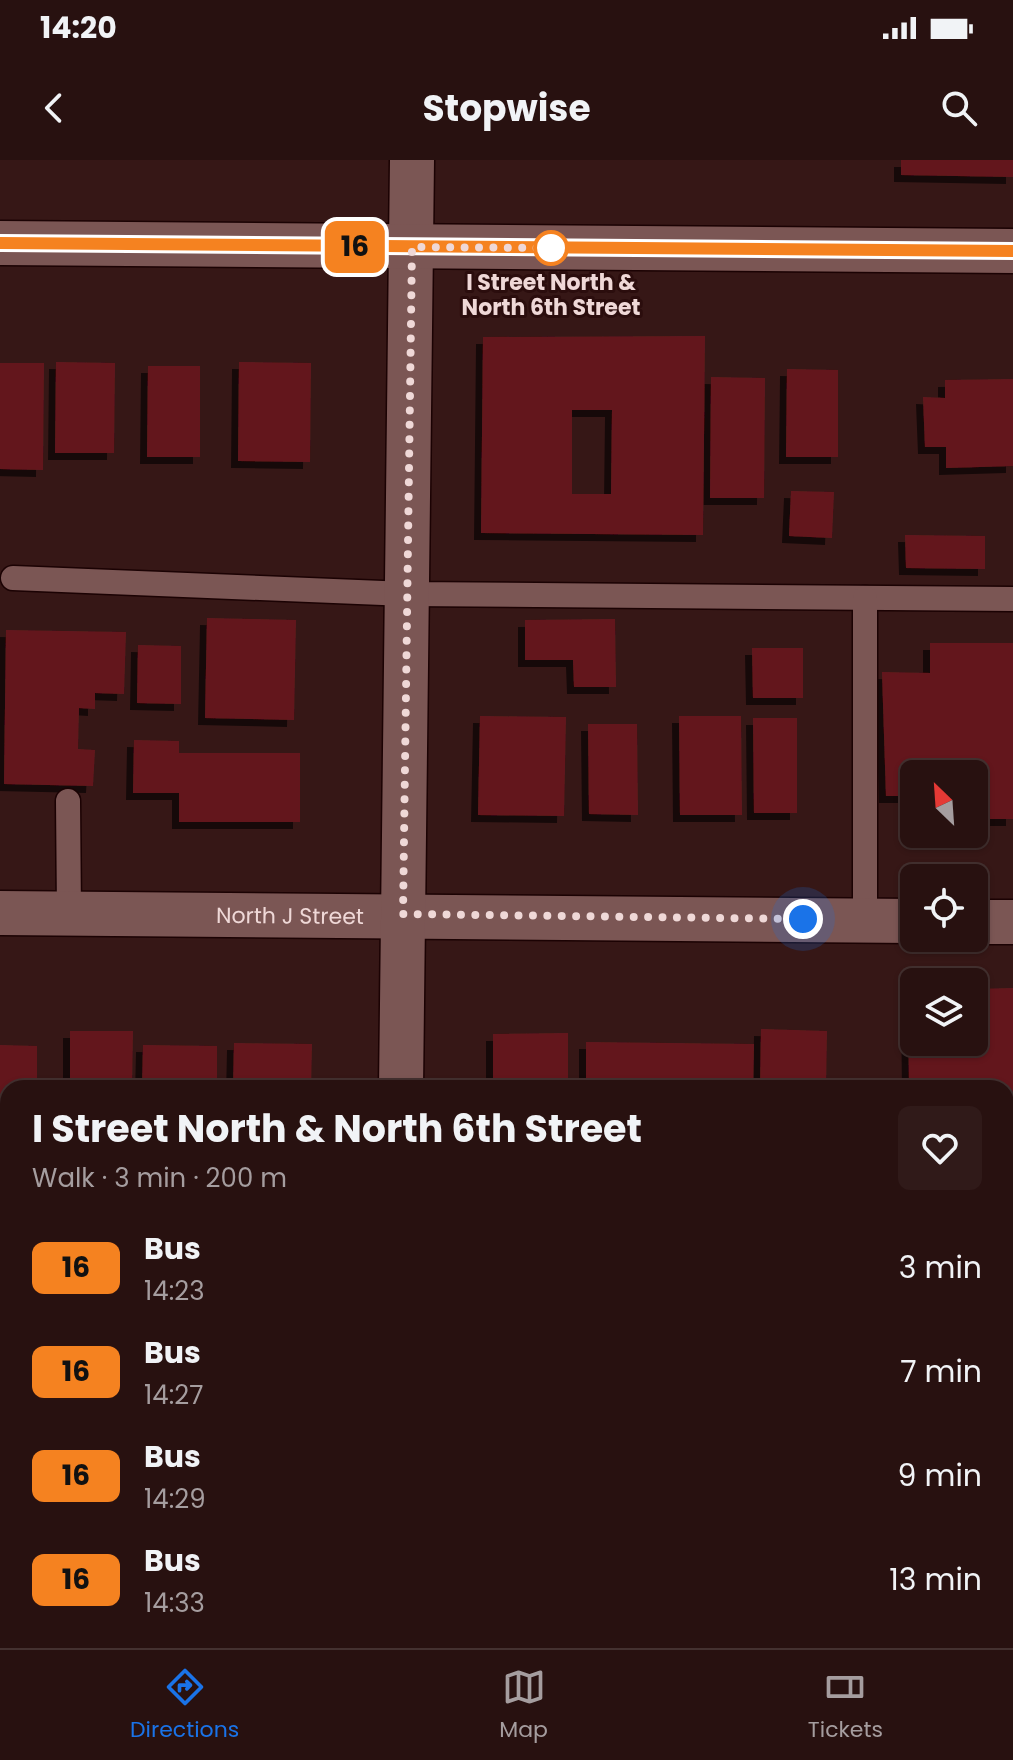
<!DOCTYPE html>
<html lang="en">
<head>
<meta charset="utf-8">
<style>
	:root { --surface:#281110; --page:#301a19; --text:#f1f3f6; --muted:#a59d9f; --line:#443130; --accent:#1a73e8 }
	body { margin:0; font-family:Poppins,sans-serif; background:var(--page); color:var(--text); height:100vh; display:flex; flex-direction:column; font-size:30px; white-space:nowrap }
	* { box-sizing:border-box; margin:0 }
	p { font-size:26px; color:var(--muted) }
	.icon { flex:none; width:44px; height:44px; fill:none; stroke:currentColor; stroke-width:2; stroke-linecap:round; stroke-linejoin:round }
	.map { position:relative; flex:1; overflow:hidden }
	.sheet { position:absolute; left:0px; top:920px; width:1014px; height:568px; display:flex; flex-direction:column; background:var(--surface); border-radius:24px 24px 0 0; box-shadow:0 2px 6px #0004,0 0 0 2px var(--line) }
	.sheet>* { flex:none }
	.badge { padding:0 16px; border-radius:12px; font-size:28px; line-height:52px }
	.needle { width:52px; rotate:335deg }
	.buttons { position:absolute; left:900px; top:600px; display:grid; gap:16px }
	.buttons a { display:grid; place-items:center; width:88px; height:88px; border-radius:12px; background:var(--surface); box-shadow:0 2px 6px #0004,0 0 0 2px var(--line); font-size:40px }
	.you { position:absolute; width:40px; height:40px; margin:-20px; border:6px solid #fff; border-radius:50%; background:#1a73e8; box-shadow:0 0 0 12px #1a73e833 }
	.map>.badge { position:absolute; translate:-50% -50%; box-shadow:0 0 0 4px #fff }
	.round { display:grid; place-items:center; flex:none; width:84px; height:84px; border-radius:12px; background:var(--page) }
	.summary { display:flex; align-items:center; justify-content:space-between; height:136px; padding:0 32px }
	h1 { font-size:38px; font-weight:700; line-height:60px }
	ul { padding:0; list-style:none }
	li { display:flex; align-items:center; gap:24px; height:104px; padding:0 32px }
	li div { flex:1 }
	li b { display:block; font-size:30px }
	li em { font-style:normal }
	li .badge { min-width:88px; font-weight:700; text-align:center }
	.status { display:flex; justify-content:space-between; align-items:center; height:56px; padding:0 40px; background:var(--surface); direction:ltr }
	.status svg { height:22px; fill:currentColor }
	header { display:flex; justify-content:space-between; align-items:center; height:104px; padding:0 32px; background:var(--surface); font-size:36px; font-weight:700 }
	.menu { display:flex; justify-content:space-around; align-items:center; height:112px; border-top:2px solid var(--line); background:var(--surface); font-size:22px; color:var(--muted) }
	.menu a { display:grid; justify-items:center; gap:4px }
	.menu .current { color:var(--accent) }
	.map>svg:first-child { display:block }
	.building { fill:#64191d; fill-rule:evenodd; filter:url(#shadow) }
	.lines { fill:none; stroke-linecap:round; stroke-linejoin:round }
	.service-casing { stroke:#1b0203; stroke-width:27 }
	.minor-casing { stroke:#1b0203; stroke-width:47 }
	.secondary-casing { stroke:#1b0203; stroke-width:47 }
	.service { stroke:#7b5654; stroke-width:24 }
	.minor { stroke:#7b5654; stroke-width:44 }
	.secondary { stroke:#7b5654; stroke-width:44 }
	.line-casing { stroke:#fff; stroke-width:18 }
	.line { stroke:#f58220; stroke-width:12 }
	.walk { stroke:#efd8d7; stroke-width:8; stroke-dasharray:0 14.4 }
	.stop-dot { fill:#fff; stroke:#f58220; stroke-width:4 }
	.labels { text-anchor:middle; stroke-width:6; stroke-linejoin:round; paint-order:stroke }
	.stop-label { font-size:22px; font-weight:bold; fill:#efd8d7; stroke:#2b0d0d }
	.street-label { font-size:22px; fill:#efd8d7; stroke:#2b0d0d }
</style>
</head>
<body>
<div class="status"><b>14:20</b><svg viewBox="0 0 49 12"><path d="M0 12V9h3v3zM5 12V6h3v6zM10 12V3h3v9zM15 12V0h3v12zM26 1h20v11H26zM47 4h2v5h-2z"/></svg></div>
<header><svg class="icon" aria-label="back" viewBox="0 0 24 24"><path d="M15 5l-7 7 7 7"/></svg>Stopwise<svg class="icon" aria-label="search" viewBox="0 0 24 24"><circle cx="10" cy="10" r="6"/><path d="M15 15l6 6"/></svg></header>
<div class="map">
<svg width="1013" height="1488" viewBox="0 0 1013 1488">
	<defs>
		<filter id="shadow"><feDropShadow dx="-7" dy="7" stdDeviation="0" flood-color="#0009"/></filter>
	</defs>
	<rect width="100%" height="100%" fill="#361716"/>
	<g class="building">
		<path d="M901 0H1013V17L901 15Z"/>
		<path d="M705 176 703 375 481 373 483 177ZM572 250H612L611 334H572Z"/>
		<path d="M56 202 115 203 114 293H55Z"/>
		<path d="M239 202 311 203 310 302 238 301Z"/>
		<path d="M0 203H44L43 310 0 309Z"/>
		<path d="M148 206H200V297H147Z"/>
		<path d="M787 209 838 210V297H786Z"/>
		<path d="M711 217 765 218 764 338H710Z"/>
		<path d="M1013 219V306L946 308V287H925L923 237 945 238V220Z"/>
		<path d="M791 331 834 332 832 378 789 376Z"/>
		<path d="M905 375 985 376V409L906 408Z"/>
		<path d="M207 458 296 460 294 560 205 558Z"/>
		<path d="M615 459 616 527H574L573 500H525V460Z"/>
		<path d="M6 470 126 472 124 534 95 533V549L79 548 78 589 95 590 93 626 4 624Z"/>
		<path d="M930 483H1013V659H974V614H914V636H886L882 512 930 513Z"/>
		<path d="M138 485 181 486V544L137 543Z"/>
		<path d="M752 488H803V538H753Z"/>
		<path d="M480 556 566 557 564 656 478 655Z"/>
		<path d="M679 556H741L742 655H680Z"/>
		<path d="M753 558H797V653H754Z"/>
		<path d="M588 564H637L638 655 589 654Z"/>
		<path d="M134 580 179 581V593H300V662H179V633H133Z"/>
		<path d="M1013 828V960H1006V928H909L908 829H914V882H974V829Z"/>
		<path d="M761 869 827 871 826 928H760Z"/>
		<path d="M70 871H133L132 928H70Z"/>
		<path d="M568 873V928H493V874Z"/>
		<path d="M586 882 754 884 753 928H586Z"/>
		<path d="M234 883 312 884 311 928H233Z"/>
		<path d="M0 885 37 886V928H8V982H0Z"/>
		<path d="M143 885 217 886V928H142Z"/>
		<path d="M1006 1137 1013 1138V1222H1006Z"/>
		<path d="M0 1211H8V1298L0 1297Z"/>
	</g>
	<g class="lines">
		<g class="service-casing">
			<g id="service">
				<path d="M13 418 407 434 1013 439"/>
				<path d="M68 641 69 753"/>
				<path d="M865 760V438"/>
				<path d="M0 1089H8"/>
				<path d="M1006 1099H1013"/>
			</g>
		</g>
		<g class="minor-casing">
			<g id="minor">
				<path id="s1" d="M0 753 914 761"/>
				<path d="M974 762H1013"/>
				<path d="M401 928 412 0"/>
				<path d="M0 1426H8"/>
				<path d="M1006 1433H1013"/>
				<path d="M396 1488V1480"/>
			</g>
		</g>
		<g class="secondary-casing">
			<path id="secondary" d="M0 83 1013 91"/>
		</g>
		<use href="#service" class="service"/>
		<use href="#minor" class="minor"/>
		<use href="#secondary" class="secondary"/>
	</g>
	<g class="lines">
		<g class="line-casing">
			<path id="line" d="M0 83 1013 91"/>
		</g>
		<use href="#line" class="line"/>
		<path class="walk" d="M551 88 412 87 403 754 803 759"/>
	</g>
	<circle class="stop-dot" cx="551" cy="88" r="16"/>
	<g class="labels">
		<g class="stop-label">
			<text x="551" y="130">I Street North &amp;<tspan x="551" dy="25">North 6th Street</tspan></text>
		</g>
		<g class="street-label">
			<text dy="8" stroke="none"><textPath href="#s1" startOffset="290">North J Street</textPath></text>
		</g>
	</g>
</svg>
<div class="buttons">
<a><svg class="needle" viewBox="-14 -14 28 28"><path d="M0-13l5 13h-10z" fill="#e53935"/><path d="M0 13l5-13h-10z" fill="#a59d9f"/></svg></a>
<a><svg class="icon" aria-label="locate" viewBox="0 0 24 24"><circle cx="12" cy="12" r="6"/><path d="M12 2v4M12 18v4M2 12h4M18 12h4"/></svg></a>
<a><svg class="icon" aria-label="layers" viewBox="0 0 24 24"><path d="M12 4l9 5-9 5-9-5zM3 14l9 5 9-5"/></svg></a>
</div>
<div class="you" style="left:803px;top:759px"></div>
<b class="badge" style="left:355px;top:87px;background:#f58220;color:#111">16</b>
<section class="sheet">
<div class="summary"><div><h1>I Street North &amp; North 6th Street</h1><p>Walk · 3 min · 200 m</p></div><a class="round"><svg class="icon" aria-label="heart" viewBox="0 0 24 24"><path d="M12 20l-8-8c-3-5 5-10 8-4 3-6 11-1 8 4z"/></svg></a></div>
<ul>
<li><span class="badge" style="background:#f58220;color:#111">16</span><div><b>Bus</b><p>14:23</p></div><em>3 min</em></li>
<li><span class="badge" style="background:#f58220;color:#111">16</span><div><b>Bus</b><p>14:27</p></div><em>7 min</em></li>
<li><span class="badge" style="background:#f58220;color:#111">16</span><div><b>Bus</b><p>14:29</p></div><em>9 min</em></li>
<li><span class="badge" style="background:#f58220;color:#111">16</span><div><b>Bus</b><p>14:33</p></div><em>13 min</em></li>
</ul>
</section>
</div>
<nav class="menu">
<a class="current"><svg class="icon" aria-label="directions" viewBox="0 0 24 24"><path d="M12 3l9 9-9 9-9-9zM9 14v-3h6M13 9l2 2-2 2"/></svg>Directions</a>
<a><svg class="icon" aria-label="map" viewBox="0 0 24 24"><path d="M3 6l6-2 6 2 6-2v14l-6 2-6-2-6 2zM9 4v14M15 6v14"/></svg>Map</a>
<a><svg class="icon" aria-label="tickets" viewBox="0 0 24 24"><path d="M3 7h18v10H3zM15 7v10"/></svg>Tickets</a>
</nav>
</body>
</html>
